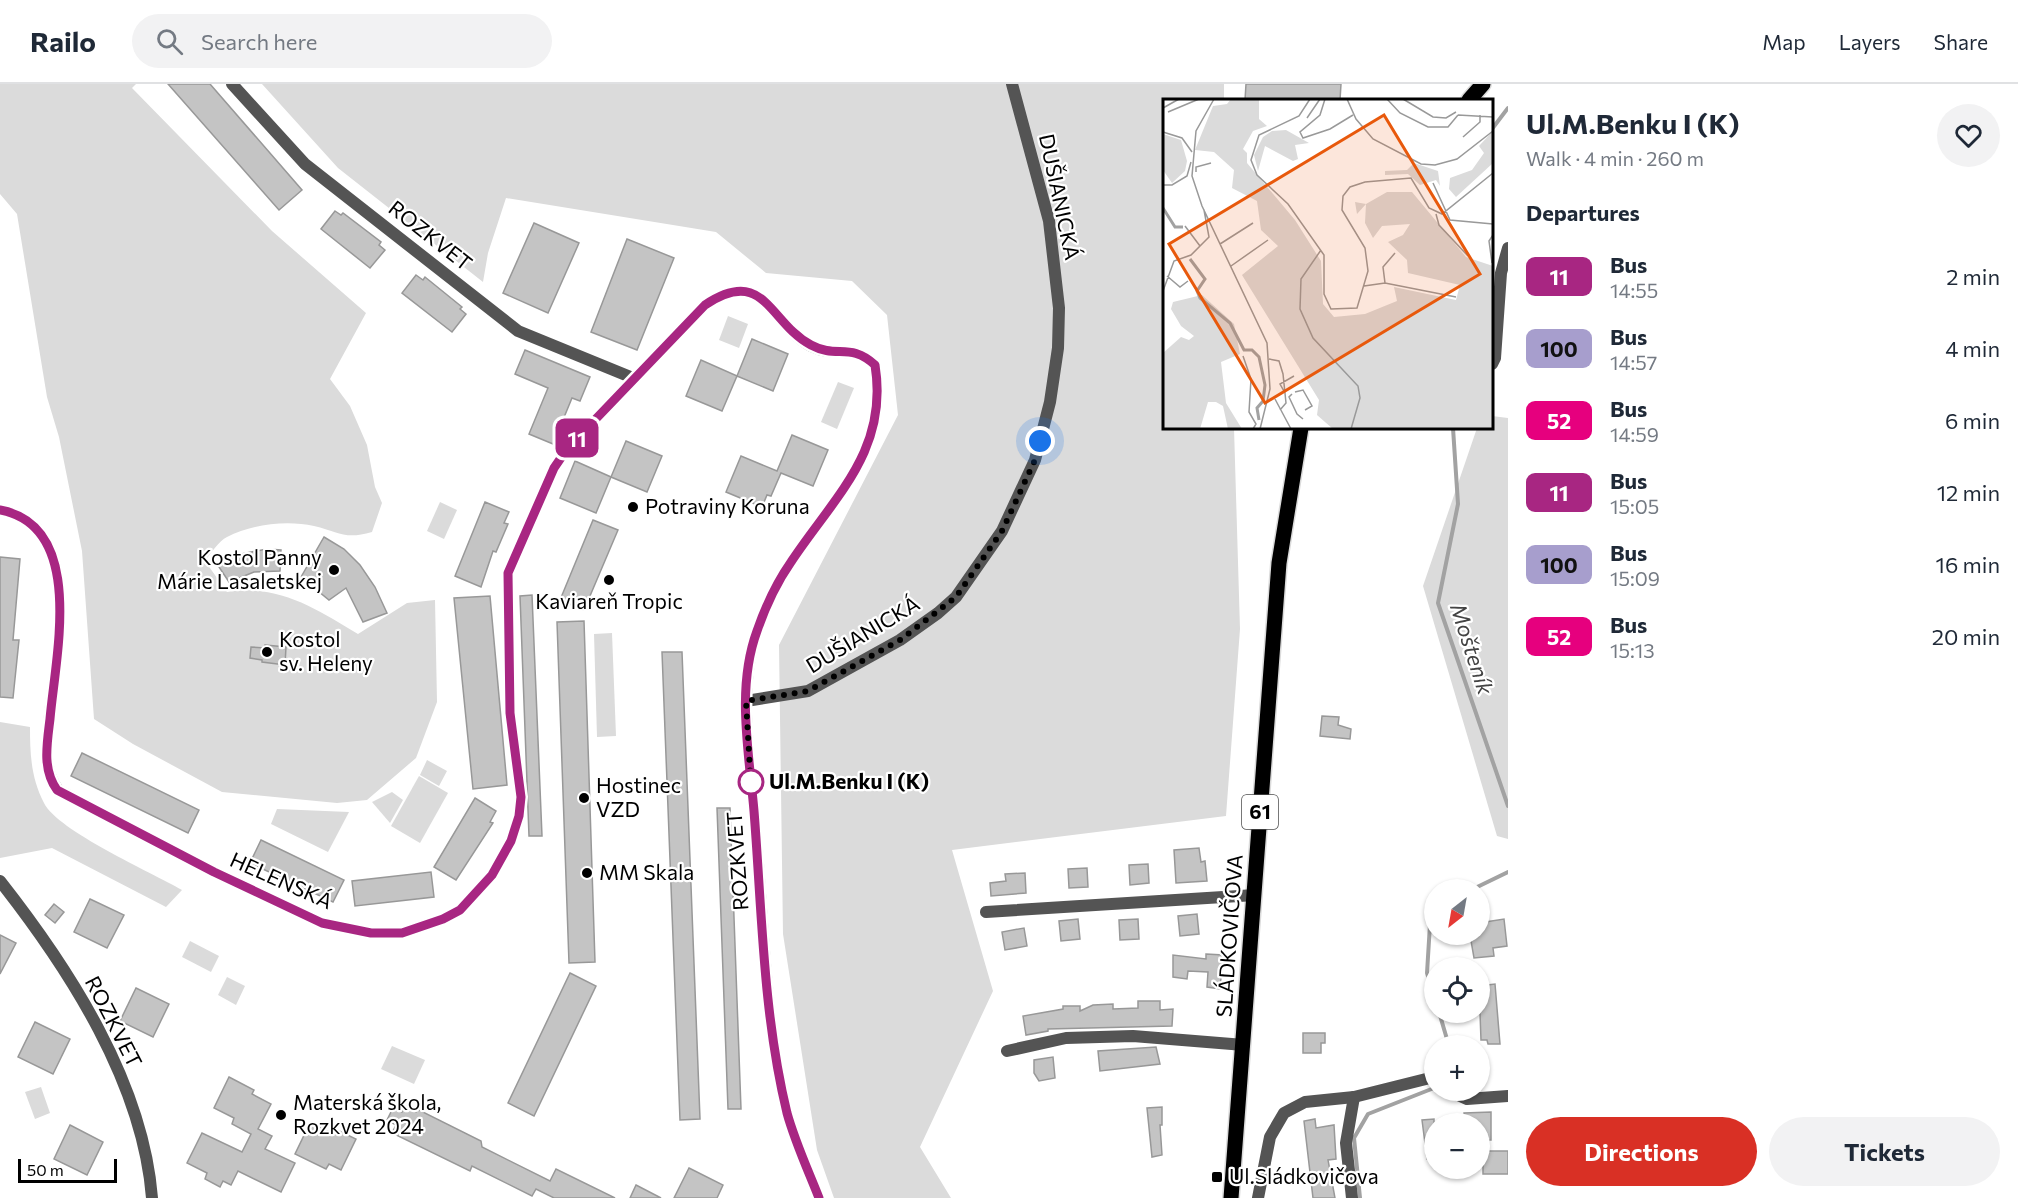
<!DOCTYPE html>
<html lang="en">
<head>
<meta charset="utf-8">
<style>
	:root { --surface:#fff; --page:#f2f2f3; --text:#1f2937; --muted:#747a83; --line:#e0e1e3; --accent:#d93025 }
	body { margin:0; font-family:Commissioner,sans-serif; background:var(--page); color:var(--text); height:100vh; display:flex; flex-direction:column; font-size:22px; white-space:nowrap }
	* { box-sizing:border-box; margin:0 }
	p { font-size:20px; color:var(--muted) }
	.icon { flex:none; width:33px; height:33px; fill:none; stroke:currentColor; stroke-width:2; stroke-linecap:round; stroke-linejoin:round }
	.map { position:relative; flex:1; overflow:hidden }
	.drawer { display:flex; flex-direction:column; background:var(--surface); width:510px }
	.drawer>* { flex:none }
	.badge { padding:0 12px; border-radius:9px; font-size:21px; line-height:39px }
	.needle { width:39px; rotate:211deg }
	.buttons { position:absolute; left:1424px; top:795px; display:grid; gap:12px }
	.buttons a { display:grid; place-items:center; width:66px; height:66px; border-radius:50%; background:var(--surface); box-shadow:0 2px 4px #0004; font-size:30px }
	.scale { position:absolute; left:18px; bottom:15px; width:99px; box-sizing:border-box; padding-left:6px; border:3px solid #000; border-top:0; font-size:16px; line-height:21px; white-space:nowrap; color:#000; -webkit-text-stroke:4px #fff; paint-order:stroke }
	.you { position:absolute; width:30px; height:30px; margin:-15px; border:4px solid #fff; border-radius:50%; background:#1a73e8; box-shadow:0 0 0 9px #1a73e833 }
	.map>.badge { position:absolute; translate:-50% -50%; box-shadow:0 0 0 3px #fff }
	h2 { padding:0 18px; font-size:22px; line-height:54px }
	.round { display:grid; place-items:center; flex:none; width:63px; height:63px; border-radius:32px; background:var(--page) }
	.headline { display:flex; align-items:center; justify-content:space-between; height:102px; padding:0 18px }
	h1 { font-size:28px; font-weight:700; line-height:45px }
	.button { display:flex; gap:12px; margin-top:auto; padding:12px 18px }
	.button a { flex:1; height:69px; border-radius:36px; background:var(--accent); color:#fff; font-size:24px; font-weight:700; line-height:69px; text-align:center }
	.button a+a { background:var(--page); color:var(--text) }
	ul { padding:0; list-style:none }
	li { display:flex; align-items:center; gap:18px; height:72px; padding:0 18px }
	li div { flex:1 }
	li b { display:block; font-size:22px }
	li em { font-style:normal }
	li .badge { min-width:66px; font-weight:700; text-align:center }
	header { display:flex; align-items:center; gap:36px; box-sizing:border-box; height:84px; padding:0 30px; background:var(--surface); border-bottom:2px solid var(--line) }
	header strong { font-size:28px }
	nav { display:flex; gap:33px; margin-inline-start:auto; font-size:21px }
	.search { width:420px; height:54px; background:var(--page); display:flex; align-items:center; gap:15px; box-sizing:border-box; padding:0 21px; border-radius:33px; color:var(--muted); font-size:22px }
	main { display:flex; flex:1; min-height:0 }
	.map>svg:first-child { display:block }
	.green { fill:#dbdbdb }
	.lines { fill:none; stroke-linecap:round; stroke-linejoin:round }
	.stream { stroke:#a2a2a2; stroke-width:4 }
	.building { fill:#c4c4c4; stroke:#989898; stroke-width:1.5 }
	.primary-casing { stroke:#dbdbdb; stroke-width:18 }
	.minor { stroke:#545454; stroke-width:12 }
	.primary { stroke:#000; stroke-width:15 }
	.line-casing { stroke:#fff; stroke-width:14 }
	.line { stroke:#a82682; stroke-width:9 }
	.walk { stroke:#000; stroke-width:6; stroke-dasharray:0 10.8 }
	.poi-dot { fill:#000; stroke:#fff; stroke-width:2 }
	.stop-dot { fill:#fff; stroke:#a82682; stroke-width:3 }
	.labels { text-anchor:middle; stroke-width:4.5; stroke-linejoin:round; paint-order:stroke }
	.shield { fill:#fff; stroke:#4c4c4c; stroke-width:1.5 }
	.shield-label { font-size:20px; font-weight:bold; fill:#000 }
	.street-label { font-size:21px; fill:#000; stroke:#fff }
	.poi-label { font-size:21px; fill:#000; stroke:#fff; text-anchor:start }
	.stop-label { font-size:21px; font-weight:bold; fill:#000; stroke:#fff; text-anchor:start }
	.water-label { font-size:22px; font-style:italic; fill:#434343; stroke:#fff }
	.inset-river { fill:none; stroke:#a2a2a2; stroke-width:3 }
	.inset-road { fill:none; stroke:#999; stroke-width:1.5 }
	.view { fill:#e8590c; fill-opacity:0.15; stroke:#e8590c; stroke-width:3 }
	.inset-edge { fill:none; stroke:#000; stroke-width:3 }
</style>
</head>
<body>
<header>
<strong>Railo</strong>
<div class="search"><svg class="icon" aria-label="search" viewBox="0 0 24 24"><circle cx="10" cy="10" r="6"/><path d="M15 15l6 6"/></svg>Search here</div>
<nav><a>Map</a><a>Layers</a><a>Share</a></nav>
</header>
<main>
<div class="map">
<svg width="1508" height="1114" viewBox="0 0 1508 1114">
	<rect width="100%" height="100%" fill="#fff"/>
	<g class="green">
		<path d="M0 0H136L132 4 272 147 366 229 330 295 350 322 367 361 375 403 382 419 372 448C345 456 339 448 314 442 287 436 252 440 227 453 219 457 211 469 205 477L227 508C277 499 317 525 358 550L407 519 435 516 437 618 416 674 367 716 337 719 222 708 133 660 94 635 82 467 59 353 47 313 17 130 0 110Z"/>
		<path d="M262 0H1224V16H1164V344H1234L1240 545 1226 732 952 766 993 907 920 1063 951 1114H834L817 1066 783 850 779 561 898 331 887 231 852 197 766 189 716 148 506 114 488 169 483 198 338 84Z"/>
		<path d="M728 232 748 240 739 264 719 256Z"/>
		<path d="M838 298 854 304 837 345 821 338Z"/>
		<path d="M1492 332 1508 334V755L1497 752 1423 502 1477 344H1492Z"/>
		<path d="M440 418 457 426 444 455 427 447Z"/>
		<path d="M612 549 616 652 597 653 594 550Z"/>
		<path d="M0 638 30 643C30 670 31 694 44 719 58 747 151 788 182 806L166 823 52 764 0 774Z"/>
		<path d="M427 676 447 687 439 702 420 691Z"/>
		<path d="M419 692 448 709 420 759 391 742Z"/>
		<path d="M392 708 403 716 390 739 372 718Z"/>
		<path d="M277 725 349 728 328 768 271 740Z"/>
		<path d="M190 857 219 872 211 888 182 873Z"/>
		<path d="M227 893 245 902 236 921 218 911Z"/>
		<path d="M392 962 425 976 414 1000 381 985Z"/>
		<path d="M41 1003 50 1029 35 1035 25 1008Z"/>
	</g>
	<g class="lines">
		<g class="stream">
			<path d="M1492 45 1508 24"/>
			<path d="M1453 344 1458 420 1438 519 1508 722"/>
			<path d="M1471 806 1508 788"/>
			<path d="M1434 823 1431 824 1427 889 1434 913"/>
			<path d="M1439 928 1449 962"/>
			<path d="M1360 1114 1354 1054 1368 1030 1434 1004"/>
		</g>
	</g>
	<g class="building">
		<path d="M168 0H210L302 106 279 126Z"/>
		<path d="M1246 0H1341L1340 16H1245Z"/>
		<path d="M335 127 341 131 343 129 381 158 379 161 385 166 370 184 321 145Z"/>
		<path d="M534 139 579 159 548 229 503 209Z"/>
		<path d="M627 155 674 174 637 266 591 248Z"/>
		<path d="M416 191 423 196 425 193 462 223 460 225 466 230 452 248 402 209Z"/>
		<path d="M752 255 788 270 773 307 737 292 722 327 686 312 701 276 737 292Z"/>
		<path d="M525 266 590 293 580 317 572 314 553 360 529 350 548 304 515 290Z"/>
		<path d="M792 351 828 366 813 402 781 389 771 412 767 411 762 423 726 408 741 372 777 387Z"/>
		<path d="M626 357 662 372 647 408 611 393Z"/>
		<path d="M575 377 611 393 596 429 560 414Z"/>
		<path d="M485 418 509 428 504 439 508 440 496 468 493 467 481 503 455 492Z"/>
		<path d="M593 436 618 446 584 526 560 516Z"/>
		<path d="M324 453 344 465 360 481 375 503 387 529 363 538 346 504 329 516 301 493Z"/>
		<path d="M267 465 281 466 280 487 254 488 229 498 217 480 231 472Z"/>
		<path d="M0 473 20 475 13 556H19L13 614 0 613Z"/>
		<path d="M532 511 542 752H529L520 512Z"/>
		<path d="M490 512 507 701 473 705 454 514Z"/>
		<path d="M584 537 595 878 569 879 557 538Z"/>
		<path d="M265 561 286 563 285 581 262 578V576L250 574 251 563 265 564Z"/>
		<path d="M662 568H682L700 1035 680 1036Z"/>
		<path d="M1322 632 1339 633 1338 641 1351 645 1350 655 1320 652Z"/>
		<path d="M82 669 199 726 188 749 71 692Z"/>
		<path d="M475 714 496 727 490 738 493 739 456 796 434 783Z"/>
		<path d="M717 724H730L741 1025H728Z"/>
		<path d="M261 756 344 796 333 818 250 779Z"/>
		<path d="M1199 764 1201 778 1205 777 1207 797 1176 799 1174 766Z"/>
		<path d="M1148 780 1149 799 1130 801 1129 781Z"/>
		<path d="M1087 784 1088 803 1069 804 1068 785Z"/>
		<path d="M431 788 434 813 355 822 352 797Z"/>
		<path d="M1025 789 1026 809 991 812 990 799 1006 797 1005 790Z"/>
		<path d="M90 815 124 831 107 864 74 848Z"/>
		<path d="M54 820 64 828 55 839 45 831Z"/>
		<path d="M1197 830 1199 850 1180 852 1178 832Z"/>
		<path d="M1078 835 1080 855 1061 857 1059 837Z"/>
		<path d="M1138 835 1139 855 1120 856 1119 836Z"/>
		<path d="M1504 835 1507 862 1493 864 1494 872 1474 874 1470 851 1479 850V839Z"/>
		<path d="M1024 844 1027 862 1005 866 1002 848Z"/>
		<path d="M0 851 16 859 0 890Z"/>
		<path d="M1206 870 1223 871 1220 905 1207 903 1208 888 1188 887 1187 895 1173 893V871L1206 875Z"/>
		<path d="M570 889 596 902 534 1032 508 1019Z"/>
		<path d="M1495 900 1500 960H1488L1487 956H1481L1479 902Z"/>
		<path d="M136 904 169 920 153 953 120 937Z"/>
		<path d="M1138 917H1160V926L1173 925 1172 942 1048 945V947L1026 951 1023 932 1063 925V922H1080V927L1093 921 1113 920V925L1138 924Z"/>
		<path d="M35 938 70 955 53 990 18 973Z"/>
		<path d="M1303 949H1325V959H1321V969H1303Z"/>
		<path d="M1156 963 1160 980 1100 987 1098 967Z"/>
		<path d="M1053 973 1055 994 1039 997 1034 989V976Z"/>
		<path d="M229 993 254 1006 252 1010 271 1020 258 1045 272 1052 265 1065 295 1079 281 1108 238 1087 231 1101 223 1097 220 1103 205 1095 207 1089 187 1079 202 1049 242 1068 251 1050 232 1040 234 1034 214 1024Z"/>
		<path d="M405 1022 416 1028 417 1025 481 1057 482 1063 550 1097 556 1085 615 1114H554L536 1105 532 1112 472 1082 470 1087 392 1049 396 1041 387 1036 393 1024 402 1028Z"/>
		<path d="M1162 1023V1041H1160L1162 1071 1152 1073 1147 1024Z"/>
		<path d="M1491 1028V1056H1479V1040H1464V1029Z"/>
		<path d="M1315 1035 1316 1044 1334 1041 1336 1075 1328 1076 1335 1114H1313L1304 1037Z"/>
		<path d="M1434 1035V1074L1427 1075 1422 1036Z"/>
		<path d="M310 1039 329 1048 331 1043 356 1055 341 1086 329 1080 326 1085 295 1070Z"/>
		<path d="M70 1041 103 1058 87 1091 54 1075Z"/>
		<rect x="1483" y="1067" width="25" height="23"/>
		<path d="M689 1084 723 1101 717 1114H674Z"/>
		<path d="M636 1101 661 1114H630Z"/>
	</g>
	<g class="lines">
		<g class="primary-casing">
			<g id="primary">
				<path d="M1469 16 1483 0"/>
				<path d="M1231 1114 1279 479 1301 344"/>
			</g>
		</g>
		<g class="minor">
			<path d="M232 0 305 80 518 247 633 294"/>
			<path d="M1492 280 1495 274 1501 189 1508 164"/>
			<path d="M0 426C86 441 56 570 50 631 48 657 41 684 58 706L214 788 322 839 371 849H402L443 835 460 826 492 791 511 757 519 732 521 713 510 629 508 489 554 384 567 365 705 221C766 181 769 239 811 262 837 275 850 258 875 281 889 367 834 413 791 478 777 498 765 524 757 547 737 604 749 668 754 727 763 828 763 930 787 1029 795 1058 808 1086 819 1114"/>
			<path d="M746 617 808 607 900 556 938 529 956 513 1002 447 1035 376 1050 318 1058 264 1059 224 1049 137 1012 0"/>
			<path d="M0 797C70 886 143 999 152 1114"/>
			<path d="M986 828 1255 811"/>
			<path d="M1007 967 1066 954 1133 952 1244 961"/>
			<path d="M1447 1006 1467 1015 1508 1012"/>
			<path d="M1258 1114 1270 1053 1284 1029 1305 1018 1354 1013 1430 994 1434 997"/>
			<path d="M1352 1114 1346 1059 1354 1013"/>
		</g>
		<use href="#primary" class="primary"/>
	</g>
	<g class="lines">
		<g class="line-casing">
			<path id="line" d="M0 426C87 442 55 574 50 635 47 660 42 685 57 706L214 788 322 839 371 849H402L443 835 460 826 492 791 511 757 519 732 521 713 510 629 508 489 554 384 567 365 705 221C765 181 769 239 811 261 837 275 850 258 875 281 889 367 834 413 791 478 777 498 765 524 757 547 736 604 749 668 754 727 762 828 763 930 787 1029 795 1058 808 1086 819 1114"/>
		</g>
		<use href="#line" class="line"/>
		<path class="walk" d="M751 698V703L746 617 808 607 900 556 956 513 1002 447 1035 376 1040 357"/>
	</g>
	<g class="poi-dot">
		<circle cx="633" cy="423" r="6"/>
		<circle cx="334" cy="486" r="6"/>
		<circle cx="609" cy="496" r="6"/>
		<circle cx="267" cy="568" r="6"/>
		<circle cx="584" cy="714" r="6"/>
		<circle cx="587" cy="789" r="6"/>
		<circle cx="281" cy="1031" r="6"/>
		<rect x="1211" y="1087" width="12" height="12" rx="3"/>
	</g>
	<circle class="stop-dot" cx="751" cy="698" r="12"/>
	<g class="labels">
		<rect class="shield" x="1242" y="711" width="36" height="34" rx="4.5"/>
		<g class="shield-label">
			<text x="1260" y="735">61</text>
		</g>
		<g class="street-label">
			<text transform="translate(1059 113) rotate(78)" y="7">DUŠIANICKÁ</text>
			<text transform="translate(430 152) rotate(38)" y="7">ROZKVET</text>
			<text transform="translate(863 551) rotate(-31)" y="7">DUŠIANICKÁ</text>
			<text transform="translate(738 777) rotate(-94)" y="7">ROZKVET</text>
			<text transform="translate(281 797) rotate(24)" y="7">HELENSKÁ</text>
			<text transform="translate(1230 852) rotate(-86)" y="7">SLÁDKOVIČOVA</text>
			<text transform="translate(113 938) rotate(63)" y="7">ROZKVET</text>
		</g>
		<g class="poi-label">
			<text x="645" y="430">Potraviny Koruna</text>
			<text x="322" y="481" text-anchor="end">Kostol Panny<tspan x="322" dy="24">Márie Lasaletskej</tspan></text>
			<text x="609" y="525" text-anchor="middle">Kaviareň Tropic</text>
			<text x="279" y="563">Kostol<tspan x="279" dy="24">sv. Heleny</tspan></text>
			<text x="596" y="709">Hostinec<tspan x="596" dy="24">VZD</tspan></text>
			<text x="599" y="796">MM Skala</text>
			<text x="293" y="1026">Materská škola,<tspan x="293" dy="24">Rozkvet 2024</tspan></text>
			<text x="1229" y="1100">Ul.Sládkovičova</text>
		</g>
		<g class="stop-label">
			<text x="769" y="705">Ul.M.Benku I (K)</text>
		</g>
		<g class="water-label">
			<text transform="translate(1472 565) rotate(72)" y="8">Mošteník</text>
		</g>
	</g>
	<g transform="translate(1163 15)">
		<rect width="330" height="330" fill="#fff"/>
		<path d="M68 0H96V20L104 27 90 32 80 50 84 54V64L132 121 158 162 160 205 171 218 202 215 234 202 231 188 293 201 297 186 245 174 244 161 225 143 240 136 247 125 219 127 210 139 202 124 203 105 194 115 192 103 203 105 224 93H249L303 158 330 167V330H170L154 316 156 301 79 176 115 147 98 131 94 102 69 89 71 71 51 53 32 51 50 7 64 5ZM123 31 146 44 132 46 135 60 130 62 102 47 95 72 91 56 100 38 109 32ZM330 32V64L293 98 286 90 287 79 309 71 321 54 316 47ZM0 35 18 41 24 62 22 72 9 84 0 71ZM251 64 275 72 277 87 273 81 257 86 245 75 222 76V72L244 71ZM39 196 71 225 77 255 58 263 63 304 79 330H65L60 307 53 303H45L37 330H0V254L18 238 26 241 31 237 18 227 8 210 10 203Z" fill="#dbdbdb"/>
		<path class="inset-river" d="M0 109 12 128H20M27 160 42 180 34 192 37 199 67 224 81 251H89L96 258 102 286 100 302 94 309 96 321"/>
		<path class="inset-road" d="M51 0 33 32 29 77 39 107 104 244 107 290 97 330M147 0 136 17 96 36 88 61 94 76 125 105 161 156V195L168 210 194 209 205 172 202 149 179 111 180 97 187 88 202 83 248 79 266 109 279 115 330 74M162 0 157 16 137 33 140 39 167 30 190 16M184 0 193 20 210 40 258 65 272 66 294 60 330 32M224 0 237 14 265 28H285L295 16M240 0 270 18 283 19 293 13M0 9 16 0M5 13 36 0M295 16 330 18M144 19 157 0M0 33 19 39 29 53M300 38 317 23V16M33 73V68L48 64M270 84 287 121 330 125M0 86H9L24 77 28 63M273 115 276 126 305 157M22 127 37 147M57 145 90 124M158 151 138 180 137 210 150 239 195 287 197 299 188 330M329 164 326 142 330 136M68 167 105 141M4 177 17 188 25 182M222 184 220 168 232 154M201 187 222 184 293 198M0 192 11 162 28 156 46 138 41 111M80 257 88 280 86 313 93 325 90 330M106 260 116 262 120 275 123 304 117 311M132 293 140 291 149 307 142 311M122 294 117 285 131 277M129 295 126 298 134 315 140 320M112 300 128 330"/>
		<path class="view" d="M221 16 317 175 102 304 6 145Z"/>
		<rect width="330" height="330" class="inset-edge"/>
	</g>
</svg>
<div class="buttons">
<a><svg class="needle" viewBox="-14 -14 28 28"><path d="M0-13l5 13h-10z" fill="#e53935"/><path d="M0 13l5-13h-10z" fill="#747a83"/></svg></a>
<a><svg class="icon" aria-label="locate" viewBox="0 0 24 24"><circle cx="12" cy="12" r="6"/><path d="M12 2v4M12 18v4M2 12h4M18 12h4"/></svg></a>
<a>+</a>
<a>−</a>
</div>
<div class="scale">50 m</div>
<div class="you" style="left:1040px;top:357px"></div>
<b class="badge" style="left:577px;top:354px;background:#a82682;color:#fff">11</b>
</div>
<section class="drawer">
<div class="headline"><div><h1>Ul.M.Benku I (K)</h1><p>Walk · 4 min · 260 m</p></div><a class="round"><svg class="icon" aria-label="heart" viewBox="0 0 24 24"><path d="M12 20l-8-8c-3-5 5-10 8-4 3-6 11-1 8 4z"/></svg></a></div>
<h2>Departures</h2>
<ul>
<li><span class="badge" style="background:#a82682;color:#fff">11</span><div><b>Bus</b><p>14:55</p></div><em>2 min</em></li>
<li><span class="badge" style="background:#a79ecd;color:#111">100</span><div><b>Bus</b><p>14:57</p></div><em>4 min</em></li>
<li><span class="badge" style="background:#e6007e;color:#fff">52</span><div><b>Bus</b><p>14:59</p></div><em>6 min</em></li>
<li><span class="badge" style="background:#a82682;color:#fff">11</span><div><b>Bus</b><p>15:05</p></div><em>12 min</em></li>
<li><span class="badge" style="background:#a79ecd;color:#111">100</span><div><b>Bus</b><p>15:09</p></div><em>16 min</em></li>
<li><span class="badge" style="background:#e6007e;color:#fff">52</span><div><b>Bus</b><p>15:13</p></div><em>20 min</em></li>
</ul>
<div class="button"><a>Directions</a><a>Tickets</a></div>
</section>
</main>
</body>
</html>
